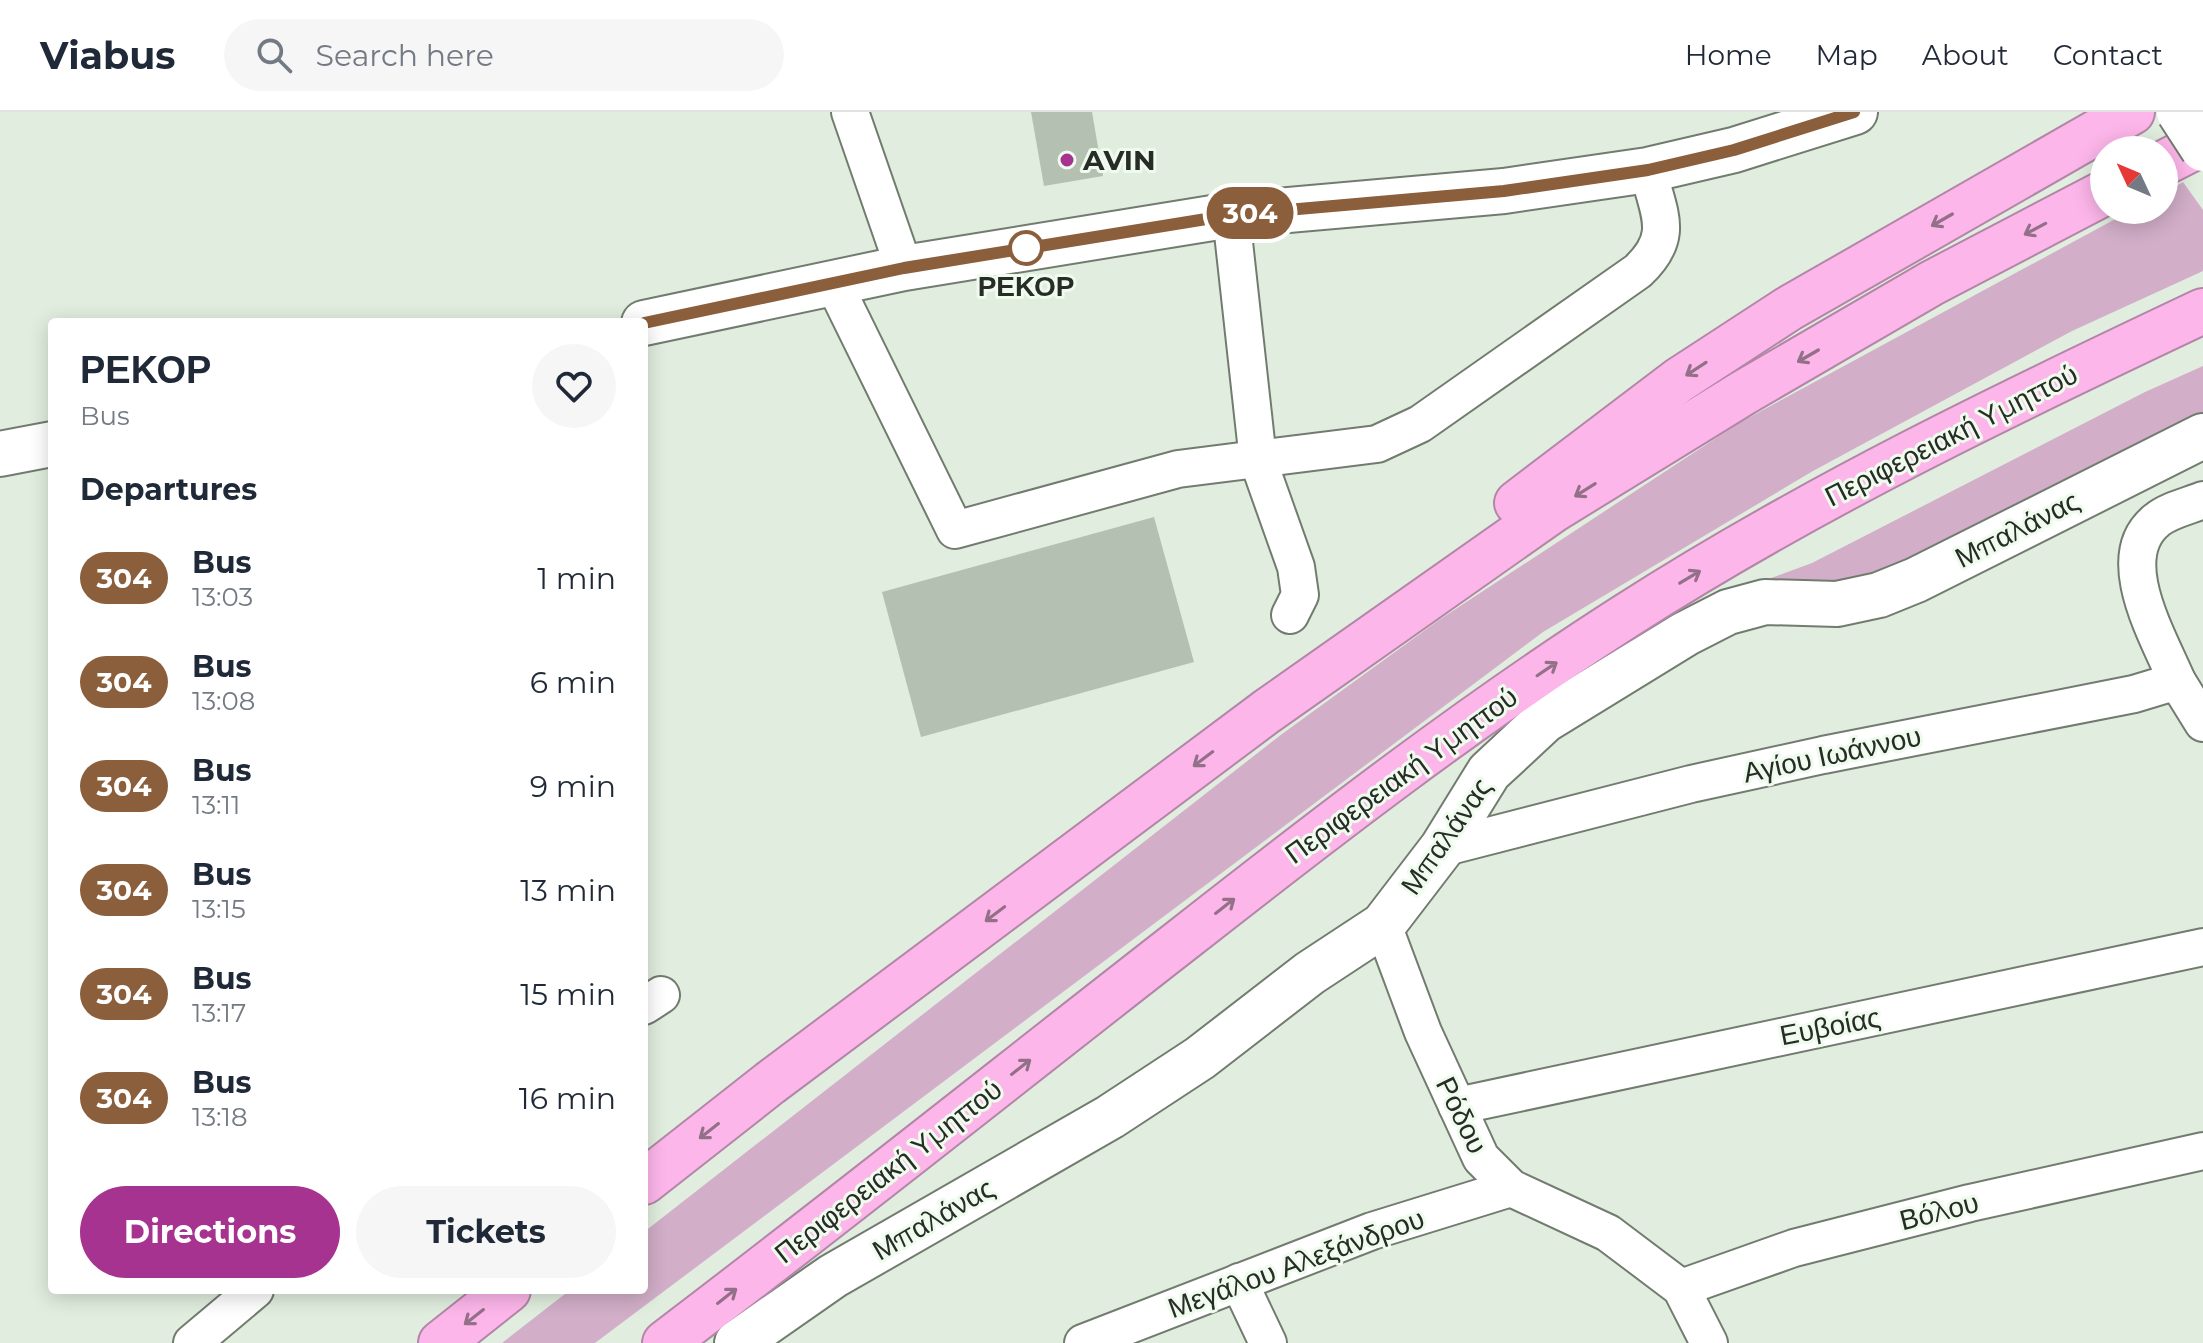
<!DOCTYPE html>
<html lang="en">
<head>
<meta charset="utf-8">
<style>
	:root { --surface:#fff; --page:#f6f6f7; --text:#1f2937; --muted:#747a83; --line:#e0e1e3; --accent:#a5338f }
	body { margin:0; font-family:Montserrat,sans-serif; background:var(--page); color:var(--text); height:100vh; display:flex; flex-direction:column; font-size:30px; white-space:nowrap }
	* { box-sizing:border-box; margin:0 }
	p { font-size:26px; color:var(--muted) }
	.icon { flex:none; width:44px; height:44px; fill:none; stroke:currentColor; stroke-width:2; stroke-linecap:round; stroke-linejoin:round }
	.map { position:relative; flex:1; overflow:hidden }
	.panel { position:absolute; left:48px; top:206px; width:600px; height:976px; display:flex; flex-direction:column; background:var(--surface); border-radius:8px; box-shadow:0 4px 20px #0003 }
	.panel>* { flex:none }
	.badge { padding:0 16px; border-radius:26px; font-size:28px; line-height:52px }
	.needle { width:52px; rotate:314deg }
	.buttons { position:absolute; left:2090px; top:24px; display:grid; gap:16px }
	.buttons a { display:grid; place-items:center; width:88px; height:88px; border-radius:50%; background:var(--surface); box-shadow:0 4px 20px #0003; font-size:40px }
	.map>.badge { position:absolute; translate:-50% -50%; box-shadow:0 0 0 4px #fff }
	h2 { padding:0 32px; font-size:30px; line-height:72px }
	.round { display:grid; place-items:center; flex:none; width:84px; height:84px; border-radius:42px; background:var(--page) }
	.head { display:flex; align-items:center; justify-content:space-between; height:136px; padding:0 32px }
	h1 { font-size:38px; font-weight:700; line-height:60px }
	.cta { display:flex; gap:16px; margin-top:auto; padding:16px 32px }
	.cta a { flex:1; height:92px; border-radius:48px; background:var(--accent); color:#fff; font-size:32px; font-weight:700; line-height:92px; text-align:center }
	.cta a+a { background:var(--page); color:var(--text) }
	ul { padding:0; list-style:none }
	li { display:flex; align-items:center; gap:24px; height:104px; padding:0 32px }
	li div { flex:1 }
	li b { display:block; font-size:30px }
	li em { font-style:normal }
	li .badge { min-width:88px; font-weight:700; text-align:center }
	header { display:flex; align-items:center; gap:48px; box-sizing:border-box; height:112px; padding:0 40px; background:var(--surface); border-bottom:2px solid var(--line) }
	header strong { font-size:38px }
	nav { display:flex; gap:44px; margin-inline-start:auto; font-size:28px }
	.search { width:560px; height:72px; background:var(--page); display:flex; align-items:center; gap:20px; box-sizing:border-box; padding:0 28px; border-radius:44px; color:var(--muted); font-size:30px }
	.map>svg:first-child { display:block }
	.green { fill:#d2aec8 }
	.building { fill:#b4c0b2 }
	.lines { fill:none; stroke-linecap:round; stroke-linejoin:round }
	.street-casing { stroke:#717c6f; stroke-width:40 }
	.secondary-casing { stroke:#717c6f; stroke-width:48 }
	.highway-casing { stroke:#b286a6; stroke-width:48 }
	.street { stroke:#fff; stroke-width:36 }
	.secondary { stroke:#fff; stroke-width:44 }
	.highway { stroke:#fdb6ea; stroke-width:44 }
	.secondary-bridge-casing { stroke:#717c6f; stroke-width:48; stroke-linecap:butt }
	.secondary-bridge { stroke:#fff; stroke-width:44 }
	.oneway { stroke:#927188 }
	.line-casing { stroke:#fff; stroke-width:18 }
	.line { stroke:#8b5e3c; stroke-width:12 }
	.poi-dot { fill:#a5338f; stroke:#eefbed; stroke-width:3 }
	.stop-dot { fill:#fff; stroke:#8b5e3c; stroke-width:4 }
	.labels { text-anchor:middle; stroke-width:6; stroke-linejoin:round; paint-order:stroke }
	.poi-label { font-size:28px; font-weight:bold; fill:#282c27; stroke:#eefbed; text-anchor:start }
	.stop-label { font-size:28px; font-weight:bold; fill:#282c27; stroke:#eefbed }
	.street-label { font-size:28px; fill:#282c27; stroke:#eefbed }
</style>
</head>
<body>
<header>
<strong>Viabus</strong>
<div class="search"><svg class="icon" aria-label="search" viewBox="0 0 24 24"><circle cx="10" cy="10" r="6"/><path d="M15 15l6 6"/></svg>Search here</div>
<nav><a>Home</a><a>Map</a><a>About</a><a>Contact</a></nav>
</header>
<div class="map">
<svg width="2203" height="1231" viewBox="0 0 2203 1231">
	<rect width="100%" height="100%" fill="#e1eedf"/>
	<g class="green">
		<path d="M2183 70 2203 98V159L2072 219 1813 359 1543 520 595 1231H502L570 1178H644V1120L1282 622 1439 508 1739 311 2132 98H2164V81Z"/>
		<path d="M2203 254V308L1934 442 1851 470 1744 476 1812 451 2145 280Z"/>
	</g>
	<g class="building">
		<path d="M1031 0H1092L1103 64 1044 74Z"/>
		<path d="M1154 405 1194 550 921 625 882 480Z"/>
	</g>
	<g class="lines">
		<g class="street-casing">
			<g id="street">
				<path d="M850 0 904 156"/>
				<path d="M1231 103 1258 348 1296 455 1300 483 1290 503"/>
				<path d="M834 172 955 418 1178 357 1377 332 1420 312 1638 159C1675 124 1659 103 1648 58"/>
				<path d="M2177 569C2159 526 2110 445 2157 408 2169 398 2189 394 2203 388"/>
				<path d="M1442 736 1691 672 1823 643 2134 582 2177 569 2203 611"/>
				<path d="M1383 813 1423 920 1481 1046 1511 1076 1608 1121 1681 1176 1709 1231"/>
				<path d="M644 894 661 883"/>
				<path d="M1457 994 2203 835"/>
				<path d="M1239 1170 1268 1231"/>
				<path d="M1681 1176 1794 1136 1970 1091 2203 1039"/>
				<path d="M192 1231 255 1178"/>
				<path d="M1083 1231 1372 1119 1511 1076"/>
			</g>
		</g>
		<g class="secondary-casing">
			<g id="secondary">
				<path d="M644 211 904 156 1231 103 1504 79 1648 58 1734 38 1855 0"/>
				<path d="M0 342 52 332"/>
				<path d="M737 1231 833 1164 1110 1005 1200 946 1310 861 1383 813 1442 736 1489 660 1545 608 1685 522 1728 500 1765 490 1837 492 1879 483 1916 468 2203 324"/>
			</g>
		</g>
		<g class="highway-casing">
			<g id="highway">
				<path d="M2164 51 2203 31"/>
				<path d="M1517 391 1679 268 1788 197 2132 0"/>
				<path d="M644 1070 770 971 1266 600 1553 398 1743 281 1932 171 2104 81"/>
				<path d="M441 1231 508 1178"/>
				<path d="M665 1231C839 1099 1009 963 1181 829 1325 716 1471 603 1626 504 1810 386 2006 292 2203 199"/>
			</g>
		</g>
		<use href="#street" class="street"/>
		<use href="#secondary" class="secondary"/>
		<use href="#highway" class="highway"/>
		<g class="secondary-bridge-casing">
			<path id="secondary-bridge" d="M2179 0 2203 37"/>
		</g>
		<use href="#secondary-bridge" class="secondary-bridge"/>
	</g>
	<defs><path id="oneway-shaft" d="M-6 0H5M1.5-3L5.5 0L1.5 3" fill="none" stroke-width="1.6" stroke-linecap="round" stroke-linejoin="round" transform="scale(2)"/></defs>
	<g class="oneway">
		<use href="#oneway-shaft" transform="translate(1942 108) rotate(150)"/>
		<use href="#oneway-shaft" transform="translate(2035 117) rotate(152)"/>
		<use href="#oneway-shaft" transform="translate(1808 244) rotate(150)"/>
		<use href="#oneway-shaft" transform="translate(1696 257) rotate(147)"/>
		<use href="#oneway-shaft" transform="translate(1585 378) rotate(148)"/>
		<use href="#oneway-shaft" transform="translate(1690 465) rotate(-31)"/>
		<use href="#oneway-shaft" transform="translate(1547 557) rotate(-34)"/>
		<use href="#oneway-shaft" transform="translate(1203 647) rotate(143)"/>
		<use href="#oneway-shaft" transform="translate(1225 794) rotate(-38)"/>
		<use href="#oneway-shaft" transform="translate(995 802) rotate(143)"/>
		<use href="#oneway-shaft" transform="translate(1021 955) rotate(-38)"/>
		<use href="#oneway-shaft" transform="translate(709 1019) rotate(142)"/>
		<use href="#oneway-shaft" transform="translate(727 1184) rotate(-38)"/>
		<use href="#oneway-shaft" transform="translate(474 1205) rotate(142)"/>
	</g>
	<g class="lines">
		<g class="line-casing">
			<path id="line" d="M644 211 904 156 1231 103 1504 79 1648 58 1734 38 1854 0"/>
		</g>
		<use href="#line" class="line"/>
	</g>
	<circle class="poi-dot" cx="1067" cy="48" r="8"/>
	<circle class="stop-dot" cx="1026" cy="136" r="16"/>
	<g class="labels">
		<g class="poi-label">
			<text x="1083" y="58">AVIN</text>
		</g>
		<g class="stop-label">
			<text x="1026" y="184">ΡΕΚΟΡ</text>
		</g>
		<g class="street-label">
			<text transform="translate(1951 323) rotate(-27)" y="10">Περιφερειακή Υμηττού</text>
			<text transform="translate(2017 417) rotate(-27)" y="10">Μπαλάνας</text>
			<text transform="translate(1832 642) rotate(-12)" y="10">Αγίου Ιωάννου</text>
			<text transform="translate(1401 663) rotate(-36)" y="10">Περιφερειακή Υμηττού</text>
			<text transform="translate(1446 724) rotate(-55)" y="10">Μπαλάνας</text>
			<text transform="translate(1830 914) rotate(-11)" y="10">Ευβοίας</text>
			<text transform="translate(1462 1003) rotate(64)" y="10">Ρόδου</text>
			<text transform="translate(888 1059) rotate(-38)" y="10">Περιφερειακή Υμηττού</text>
			<text transform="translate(1939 1099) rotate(-14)" y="10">Βόλου</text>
			<text transform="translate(933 1107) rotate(-30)" y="10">Μπαλάνας</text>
			<text transform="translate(1296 1151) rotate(-20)" y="10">Μεγάλου Αλεξάνδρου</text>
		</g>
	</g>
</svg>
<div class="buttons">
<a><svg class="needle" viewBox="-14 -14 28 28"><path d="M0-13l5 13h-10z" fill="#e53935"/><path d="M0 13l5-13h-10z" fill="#747a83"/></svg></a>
</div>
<b class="badge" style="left:1250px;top:101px;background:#8b5e3c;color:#fff">304</b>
<section class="panel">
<div class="head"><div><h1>ΡΕΚΟΡ</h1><p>Bus</p></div><a class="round"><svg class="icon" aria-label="heart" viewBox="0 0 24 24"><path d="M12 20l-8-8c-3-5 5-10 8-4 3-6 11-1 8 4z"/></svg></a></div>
<h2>Departures</h2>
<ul>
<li><span class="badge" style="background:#8b5e3c;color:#fff">304</span><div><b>Bus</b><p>13:03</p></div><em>1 min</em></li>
<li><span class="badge" style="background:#8b5e3c;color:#fff">304</span><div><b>Bus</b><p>13:08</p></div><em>6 min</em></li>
<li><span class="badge" style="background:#8b5e3c;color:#fff">304</span><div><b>Bus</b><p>13:11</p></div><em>9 min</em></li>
<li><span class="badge" style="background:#8b5e3c;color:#fff">304</span><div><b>Bus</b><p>13:15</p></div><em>13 min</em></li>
<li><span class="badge" style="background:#8b5e3c;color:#fff">304</span><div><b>Bus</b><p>13:17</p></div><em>15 min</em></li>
<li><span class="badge" style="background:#8b5e3c;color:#fff">304</span><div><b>Bus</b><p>13:18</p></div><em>16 min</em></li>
</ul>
<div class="cta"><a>Directions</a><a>Tickets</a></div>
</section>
</div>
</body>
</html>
